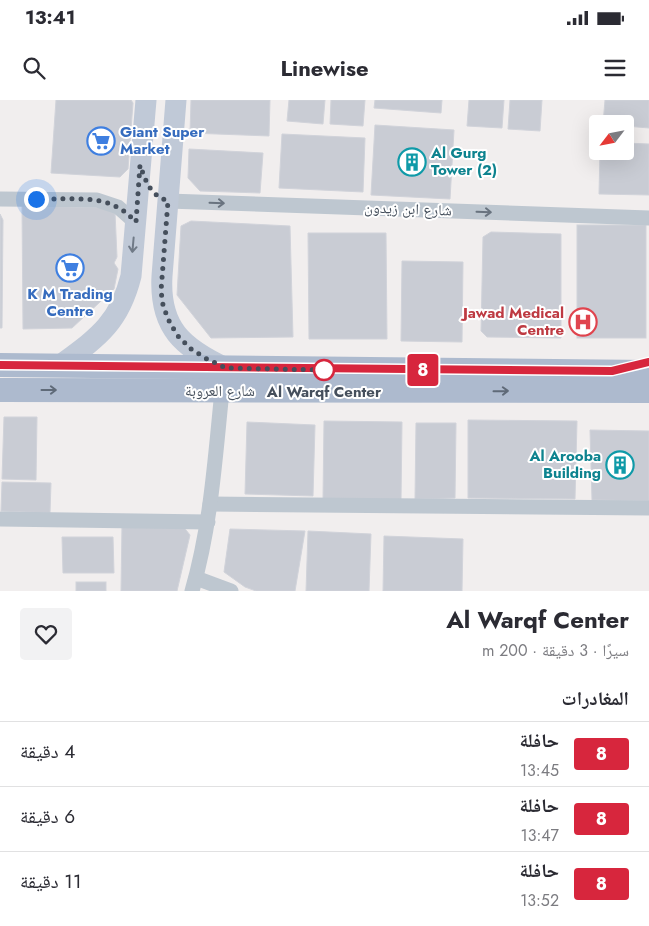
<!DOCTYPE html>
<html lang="ar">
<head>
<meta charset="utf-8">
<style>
	:root { --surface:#fff; --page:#f2f2f3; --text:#2b2b33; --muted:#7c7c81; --line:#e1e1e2 }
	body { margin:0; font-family:Jost,"Noto Naskh Arabic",sans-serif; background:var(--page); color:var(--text); direction:rtl; height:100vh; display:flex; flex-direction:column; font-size:19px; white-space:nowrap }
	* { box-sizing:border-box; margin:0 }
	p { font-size:16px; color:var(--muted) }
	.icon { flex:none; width:28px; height:28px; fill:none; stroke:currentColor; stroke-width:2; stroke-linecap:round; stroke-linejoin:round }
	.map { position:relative; height:491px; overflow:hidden; direction:ltr }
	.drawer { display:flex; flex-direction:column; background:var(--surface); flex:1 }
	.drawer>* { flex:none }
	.badge { padding:0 10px; border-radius:4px; font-size:18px; line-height:32px }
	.needle { width:32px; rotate:238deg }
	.buttons { position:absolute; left:589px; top:15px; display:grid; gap:10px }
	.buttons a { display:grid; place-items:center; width:45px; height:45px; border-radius:5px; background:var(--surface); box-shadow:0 5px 20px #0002; font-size:25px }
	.you { position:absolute; width:25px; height:25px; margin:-12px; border:4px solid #fff; border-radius:50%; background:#1a73e8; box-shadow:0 0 0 8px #1a73e833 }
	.map>.badge { position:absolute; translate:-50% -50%; box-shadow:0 0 0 2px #fff }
	h2 { padding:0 20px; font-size:19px; line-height:45px }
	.round { display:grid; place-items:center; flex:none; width:52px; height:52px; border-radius:5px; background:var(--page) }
	.overview { display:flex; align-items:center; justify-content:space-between; height:85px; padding:0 20px }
	h1 { font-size:24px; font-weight:700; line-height:38px }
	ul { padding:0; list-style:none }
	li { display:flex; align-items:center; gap:15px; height:65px; padding:0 20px; border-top:1px solid var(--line) }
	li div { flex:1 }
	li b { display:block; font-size:19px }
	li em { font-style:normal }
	li .badge { min-width:55px; font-weight:700; text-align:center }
	.status { display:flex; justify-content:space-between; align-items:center; height:35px; padding:0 25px; background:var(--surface); direction:ltr }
	.status svg { height:14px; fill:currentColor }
	header { display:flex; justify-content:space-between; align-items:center; height:65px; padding:0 20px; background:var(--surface); font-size:22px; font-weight:700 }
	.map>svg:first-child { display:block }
	.building { fill:#c9ccd4; stroke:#d1d3da }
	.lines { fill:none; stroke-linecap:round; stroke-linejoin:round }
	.street { stroke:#bec7d0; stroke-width:15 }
	.secondary { stroke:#c0c9d7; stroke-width:21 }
	.primary { stroke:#adbace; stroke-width:24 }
	.oneway { stroke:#69737f }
	.oneway2 { stroke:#707a87 }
	.oneway3 { stroke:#5f6a78 }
	.line-casing { stroke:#fff; stroke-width:11 }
	.line { stroke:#d7263d; stroke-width:8 }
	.walk { stroke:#454f5c; stroke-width:5; stroke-dasharray:0 9 }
	.stop-dot { fill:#fff; stroke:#d7263d; stroke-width:2.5 }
	.labels { text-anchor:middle; stroke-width:4; stroke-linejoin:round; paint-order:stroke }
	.shop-label { font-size:15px; font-weight:bold; fill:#366cbe; stroke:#fff; text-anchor:start }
	.culture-label { font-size:15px; font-weight:bold; fill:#0d838f; stroke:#fff; text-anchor:start }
	.street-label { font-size:15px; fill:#454f5c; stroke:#fff }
	.health-label { font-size:15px; font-weight:bold; fill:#be3a42; stroke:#fff; text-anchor:end }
	.stop-label { font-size:15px; font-weight:bold; fill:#454f5c; stroke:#fff }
</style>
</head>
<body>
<div class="status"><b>13:41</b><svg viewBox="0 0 49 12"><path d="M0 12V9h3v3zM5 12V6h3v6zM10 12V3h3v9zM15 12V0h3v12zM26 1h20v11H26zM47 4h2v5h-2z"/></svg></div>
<header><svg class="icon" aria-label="menu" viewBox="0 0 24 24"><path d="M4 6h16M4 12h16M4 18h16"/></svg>Linewise<svg class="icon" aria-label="search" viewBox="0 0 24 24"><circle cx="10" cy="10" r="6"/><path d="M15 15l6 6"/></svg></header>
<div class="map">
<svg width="649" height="491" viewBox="0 0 649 491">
	<rect width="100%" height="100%" fill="#f1eeee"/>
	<g class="building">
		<path d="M56 0H131L133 3 128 69 120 77 51 73Z"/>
		<path d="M191 0H270L269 36 190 33Z"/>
		<path d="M289 0H325L323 24 287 21Z"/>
		<path d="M331 0H365L363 26 330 24Z"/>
		<path d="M375 0H442L441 13 374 8Z"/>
		<path d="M469 0H504L502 28 467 26Z"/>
		<path d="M510 0H542L540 31 508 29Z"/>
		<path d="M605 0H649V28L625 26V24H603Z"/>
		<path d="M375 25 454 30 450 99 371 95Z"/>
		<path d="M282 34 365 38 363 92 279 88Z"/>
		<path d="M625 43 649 44V95L599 94 600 51H625Z"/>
		<path d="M189 49 263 53 260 93 200 91 188 78Z"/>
		<path d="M22 106 112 108 115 112 117 157 114 163 118 169 114 189 72 228 23 229Z"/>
		<path d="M0 114 3 120 2 228H0Z"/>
		<path d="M191 121 290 126 293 237 211 238 177 195 181 126Z"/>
		<rect x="577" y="125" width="69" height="113"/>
		<path d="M491 132 561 134V238L487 237 481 231 483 137Z"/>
		<path d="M308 133H386L387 239H309Z"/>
		<path d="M402 161 463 162 462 242 401 241Z"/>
		<path d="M4 317H37L36 380 2 379Z"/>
		<path d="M468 320 577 321 575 399 468 398Z"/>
		<path d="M324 321 402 322 401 400 323 399Z"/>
		<path d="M247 322 315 325 313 396 245 394Z"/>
		<path d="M416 323H456L455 398 415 399Z"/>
		<path d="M590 330 649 331V401L592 400Z"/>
		<path d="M2 382 51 383 50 413 1 411Z"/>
		<path d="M122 423 182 425 190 435 177 491H121Z"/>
		<path d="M230 429 305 431 295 491H256L245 487 224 472Z"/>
		<path d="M308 431 371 434 369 491H306Z"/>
		<path d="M384 436 463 439 462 491H383Z"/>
		<path d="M62 437H113L114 473H63Z"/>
		<rect x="76" y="482" width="30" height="9"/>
	</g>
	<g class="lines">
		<g class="street">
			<path d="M0 99 97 100 118 107 135 122"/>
			<path d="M168 101 649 118"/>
			<path d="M210 404 649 408"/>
			<path d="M0 419 208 422"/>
			<path d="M196 478 231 491"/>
			<path d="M192 491C211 426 215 358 222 291"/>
		</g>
		<g class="secondary">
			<path d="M176 0 162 176C159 228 183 248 226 268"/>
			<path d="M59 266C97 238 119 224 131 176L146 0"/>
		</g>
		<g class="primary">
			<path d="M0 265 649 272"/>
			<path d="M0 290 649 291"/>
		</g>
	</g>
	<defs><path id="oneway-shaft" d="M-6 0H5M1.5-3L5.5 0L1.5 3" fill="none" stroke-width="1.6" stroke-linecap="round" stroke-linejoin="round" transform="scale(1.25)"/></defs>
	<g class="oneway">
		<use href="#oneway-shaft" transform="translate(217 103) rotate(2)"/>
		<use href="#oneway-shaft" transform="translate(484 112) rotate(2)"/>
	</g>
	<use class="oneway2" href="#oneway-shaft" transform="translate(133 145) rotate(95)"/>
	<g class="oneway3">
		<use href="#oneway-shaft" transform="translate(49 290)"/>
		<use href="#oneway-shaft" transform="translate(501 291) rotate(-1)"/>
	</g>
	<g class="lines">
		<g class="line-casing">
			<path id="line" d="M0 265 612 271 649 262"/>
		</g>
		<use href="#line" class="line"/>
		<path class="walk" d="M36 99C60 100 97 95 117 107 124 110 130 116 136 122L140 65C146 82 150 95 168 101L161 191 163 205 168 219 177 235 191 249 207 259 226 268 324 270"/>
	</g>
	<defs>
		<g id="supermarket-ring" transform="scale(1.4375)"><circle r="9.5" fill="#fff" stroke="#3f7fe0" stroke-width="1.5"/><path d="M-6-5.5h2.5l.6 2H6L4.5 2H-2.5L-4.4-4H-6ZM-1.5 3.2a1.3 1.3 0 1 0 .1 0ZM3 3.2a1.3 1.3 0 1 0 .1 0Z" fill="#3f7fe0"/></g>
		<g id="building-ring" transform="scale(1.4375)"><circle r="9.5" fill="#fff" stroke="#0f9aa8" stroke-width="1.5"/><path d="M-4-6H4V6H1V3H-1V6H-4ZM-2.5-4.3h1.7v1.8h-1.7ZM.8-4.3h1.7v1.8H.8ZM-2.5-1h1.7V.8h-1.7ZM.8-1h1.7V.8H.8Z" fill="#0f9aa8"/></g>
		<g id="hospital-ring" transform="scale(1.4375)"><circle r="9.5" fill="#fff" stroke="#e0444e" stroke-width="1.5"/><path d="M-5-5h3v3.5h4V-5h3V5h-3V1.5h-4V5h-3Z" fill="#e0444e"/></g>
	</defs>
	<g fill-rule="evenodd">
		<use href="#supermarket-ring" x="101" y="41"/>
		<use href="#building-ring" x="412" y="62"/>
		<use href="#supermarket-ring" x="70" y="168"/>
		<use href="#hospital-ring" x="583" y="222"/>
		<use href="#building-ring" x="620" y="365"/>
	</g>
	<circle class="stop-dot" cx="324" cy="270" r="10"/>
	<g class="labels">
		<g class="shop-label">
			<text x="120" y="37">Giant Super<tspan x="120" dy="17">Market</tspan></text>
			<text x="70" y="199" text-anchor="middle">K M Trading<tspan x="70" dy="17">Centre</tspan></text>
		</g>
		<g class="culture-label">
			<text x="431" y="58">Al Gurg<tspan x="431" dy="17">Tower (2)</tspan></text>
			<text x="601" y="361" text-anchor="end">Al Arooba<tspan x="601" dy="17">Building</tspan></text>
		</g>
		<g class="street-label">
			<text transform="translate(408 109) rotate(2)" y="5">شارع ابن زيدون</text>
			<text x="220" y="296">شارع العروبة</text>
		</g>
		<g class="health-label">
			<text x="564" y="218">Jawad Medical<tspan x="564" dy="17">Centre</tspan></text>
		</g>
		<g class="stop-label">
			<text x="324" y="297">Al Warqf Center</text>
		</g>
	</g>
</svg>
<div class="buttons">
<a><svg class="needle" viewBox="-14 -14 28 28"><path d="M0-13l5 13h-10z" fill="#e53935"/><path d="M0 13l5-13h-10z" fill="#7c7c81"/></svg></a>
</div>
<div class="you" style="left:36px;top:99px"></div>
<b class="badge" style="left:423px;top:270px;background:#d7263d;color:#fff">8</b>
</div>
<section class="drawer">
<div class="overview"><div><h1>Al Warqf Center</h1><p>سيرًا · 3 دقيقة · 200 m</p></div><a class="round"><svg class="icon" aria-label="heart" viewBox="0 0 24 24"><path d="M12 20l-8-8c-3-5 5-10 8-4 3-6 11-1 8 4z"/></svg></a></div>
<h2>المغادرات</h2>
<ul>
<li><span class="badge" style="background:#d7263d;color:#fff">8</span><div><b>حافلة</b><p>13:45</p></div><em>4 دقيقة</em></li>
<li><span class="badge" style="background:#d7263d;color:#fff">8</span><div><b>حافلة</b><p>13:47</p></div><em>6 دقيقة</em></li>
<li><span class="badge" style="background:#d7263d;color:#fff">8</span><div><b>حافلة</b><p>13:52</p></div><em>11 دقيقة</em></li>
</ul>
</section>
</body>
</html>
